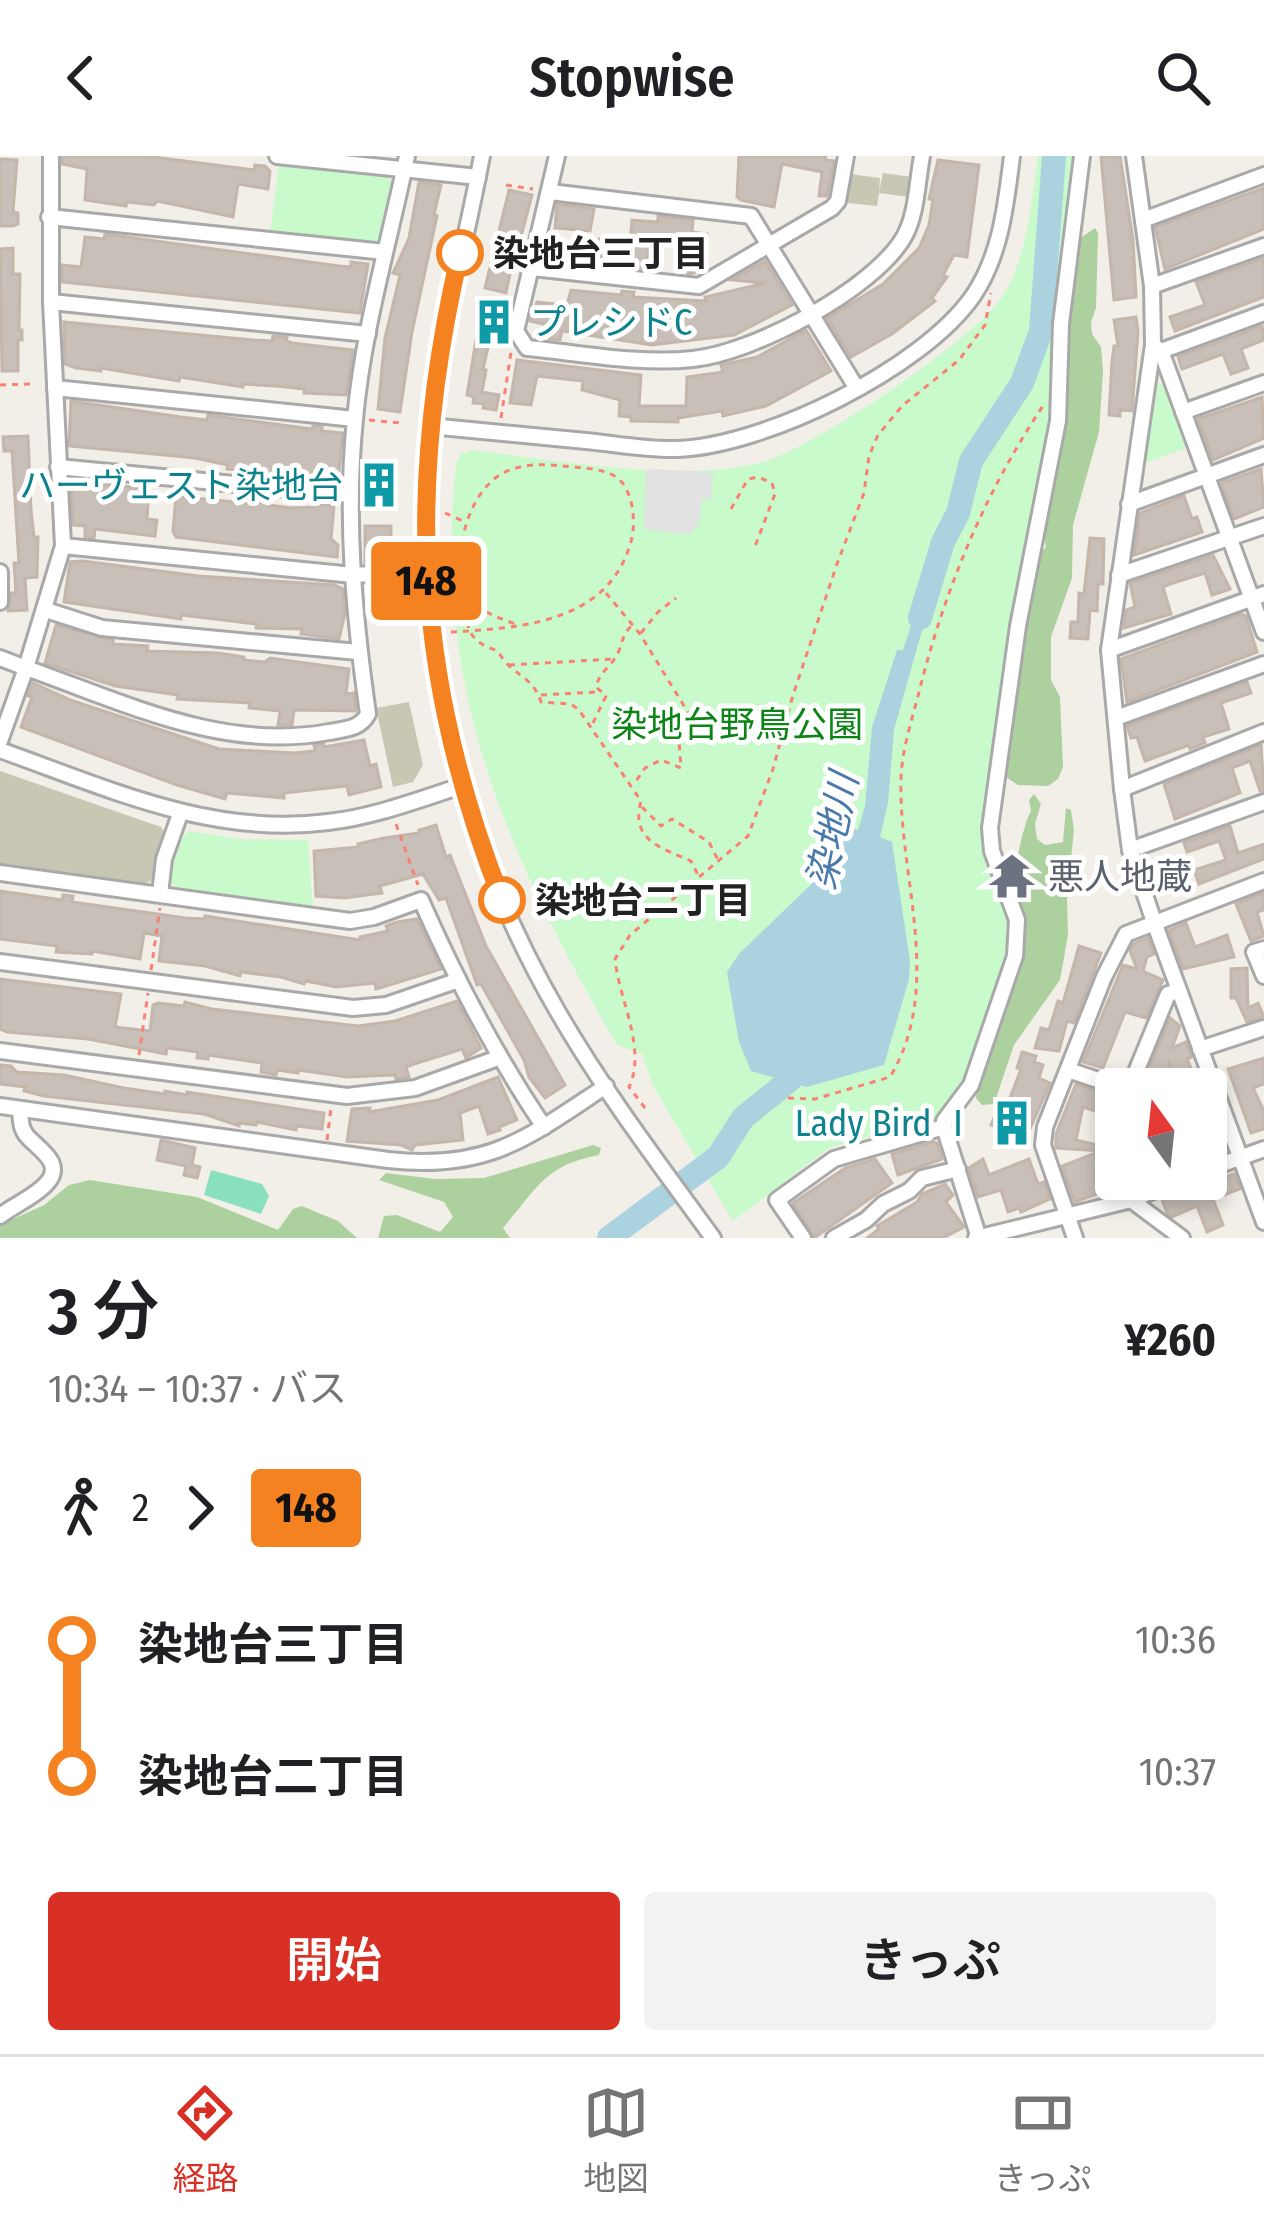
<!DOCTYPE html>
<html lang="ja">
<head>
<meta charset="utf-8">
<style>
	:root { --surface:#fff; --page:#f2f2f2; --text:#202124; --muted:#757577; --line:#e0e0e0; --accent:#d93025 }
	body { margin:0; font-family:"Fira Sans Condensed","Noto Sans JP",sans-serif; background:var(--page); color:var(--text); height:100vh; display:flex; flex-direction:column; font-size:45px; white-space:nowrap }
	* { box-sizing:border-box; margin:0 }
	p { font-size:39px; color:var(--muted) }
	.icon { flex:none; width:66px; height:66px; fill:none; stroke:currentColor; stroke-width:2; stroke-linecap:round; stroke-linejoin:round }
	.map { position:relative; height:1082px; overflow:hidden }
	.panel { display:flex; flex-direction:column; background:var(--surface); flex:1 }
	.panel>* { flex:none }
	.badge { padding:0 24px; border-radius:9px; font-size:42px; line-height:78px }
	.needle { width:78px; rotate:345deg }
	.controls { position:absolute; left:1095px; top:912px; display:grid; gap:24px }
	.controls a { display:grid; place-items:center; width:132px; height:132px; border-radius:12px; background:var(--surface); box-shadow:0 6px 18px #0003; font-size:60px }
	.map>.badge { position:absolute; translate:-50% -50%; box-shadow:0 0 0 6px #fff }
	.legs { display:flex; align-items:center; gap:18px; height:132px; padding:0 48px; font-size:39px }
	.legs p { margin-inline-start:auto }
	.headline { display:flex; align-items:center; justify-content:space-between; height:204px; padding:0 48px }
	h1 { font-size:66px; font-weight:600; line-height:90px }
	.primary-button { display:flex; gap:24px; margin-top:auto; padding:24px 48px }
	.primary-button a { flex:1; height:138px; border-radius:12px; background:var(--accent); color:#fff; font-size:48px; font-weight:600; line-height:138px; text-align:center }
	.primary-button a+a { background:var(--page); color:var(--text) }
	ul { padding:0 48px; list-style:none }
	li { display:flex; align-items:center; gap:42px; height:132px; font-size:45px }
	li i { display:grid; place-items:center; width:18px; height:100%; margin:0 15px; background:currentColor }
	li i::after { content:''; width:30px; height:30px; margin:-15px; border:9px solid; border-radius:50%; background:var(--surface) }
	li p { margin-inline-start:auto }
	li:first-child i { background:linear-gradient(#0000 50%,currentColor 0) }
	li:last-child i { background:linear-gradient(currentColor 50%,#0000 0) }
	header { display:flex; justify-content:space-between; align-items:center; height:156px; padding:0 48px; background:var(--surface); font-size:54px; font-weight:600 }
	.tab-bar { display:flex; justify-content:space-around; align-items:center; height:168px; border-top:3px solid var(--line); background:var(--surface); font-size:33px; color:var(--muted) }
	.tab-bar a { display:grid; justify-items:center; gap:6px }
	.tab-bar .selected { color:var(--accent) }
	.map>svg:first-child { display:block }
	.construction { fill:#c7c7b4 }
	.forest { fill:#add19e }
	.park { fill:#c8facc }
	.pitch { fill:#88e0be }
	.parking { fill:#e2e2e2 }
	.water { fill:#aad3df }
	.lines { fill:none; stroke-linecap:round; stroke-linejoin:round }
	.river { stroke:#aad3df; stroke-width:24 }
	.building { fill:#c7bfb8; stroke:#c4b6ab; stroke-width:3 }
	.minor-casing { stroke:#a9a9a9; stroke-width:20 }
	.path { stroke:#fa8072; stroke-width:3; stroke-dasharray:6 6; stroke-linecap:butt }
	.minor { stroke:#fff; stroke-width:14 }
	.line-1-casing { stroke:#fff; stroke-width:27 }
	.line-1 { stroke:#f58220; stroke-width:18 }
	.stop-1-dot { fill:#fff; stroke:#f58220; stroke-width:6 }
	.labels { text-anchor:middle; stroke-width:10; stroke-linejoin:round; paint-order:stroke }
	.stop-label { font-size:36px; font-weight:bold; fill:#222; stroke:#fff; text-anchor:start }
	.culture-label { font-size:36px; fill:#0d838f; stroke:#fff; text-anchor:end }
	.park-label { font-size:36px; fill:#0c8416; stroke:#fff }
	.worship-label { font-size:36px; fill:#5b616d; stroke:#fff; text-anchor:start }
	.water-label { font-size:39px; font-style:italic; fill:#4a7aab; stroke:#fff }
</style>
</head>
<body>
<header><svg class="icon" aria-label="back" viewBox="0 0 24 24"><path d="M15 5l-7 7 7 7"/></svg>Stopwise<svg class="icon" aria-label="search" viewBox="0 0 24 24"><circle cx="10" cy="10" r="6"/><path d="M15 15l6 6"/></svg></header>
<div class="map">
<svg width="1264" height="1082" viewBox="0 0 1264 1082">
	<rect width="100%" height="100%" fill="#f2efe9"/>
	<g class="construction">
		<path d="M883 17 912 21 909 41 879 37 877 50 847 47 850 18 880 22 879 36Z"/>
		<path d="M409 546 423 609 413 626 393 631 376 552Z"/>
		<path d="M0 615 161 671 165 677 151 725 141 729 0 708Z"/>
	</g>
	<g class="forest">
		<path d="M1095 72 1098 77 1096 152 1091 166 1092 178 1101 191 1103 215 1099 276 1073 369 1072 422 1051 481V524L1060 541 1063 611 1058 623 1048 630 1018 629 1006 621 1003 608 1037 400 1046 391 1043 374 1058 314 1065 270 1064 193 1073 87Z"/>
		<path d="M1034 638 1041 648 1035 668 1037 683 1045 689 1063 686 1066 652 1071 654 1074 674 1067 740 1068 779 1060 824 1014 889 994 948 982 949 976 942C979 885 1023 838 1026 781 1027 766 1019 751 1015 736 1012 722 1023 668 1031 655L1029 644Z"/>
		<path d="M593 989 601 992 599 999C544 1009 536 1034 503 1072L510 1082H378L384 1060 397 1059 440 1076 453 1061 444 1046 379 1024 386 1017 435 1023 484 1022Z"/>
		<path d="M90 1024 197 1041 278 1074 293 1053 302 1050 338 1065 357 1082H0V1069L44 1049 69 1029Z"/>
	</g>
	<g class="park">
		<path d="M1038 0H1076L1052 197V267L1003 516 982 676 983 689 1012 768 1006 810 968 906 963 931 935 963 829 992 733 1065 653 930 642 898 617 889C508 700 432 534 456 308L461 298 471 294C556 304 681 328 763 306 813 292 973 185 1002 141 1028 101 1031 46 1038 0Z"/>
		<path d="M279 7 387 18 392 29 382 84 375 88 270 76Z"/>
		<path d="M1160 227 1167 233 1188 291 1140 309 1153 228Z"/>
		<path d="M189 675 239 683 308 684 313 752 176 733 170 724 177 685Z"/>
	</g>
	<path class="pitch" d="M211 1014 262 1028 269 1040 261 1058 204 1039Z"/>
	<path class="parking" d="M646 313 713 316 711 343H702L699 368 689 378 644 373Z"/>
	<path class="water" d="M923 433 933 435 894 574 888 647 880 681 892 686 910 805 909 823 884 909 807 931 751 915 739 886 727 816 739 798 827 713 843 670 858 674 865 650 872 571 897 494H903Z"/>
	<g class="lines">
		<g class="river">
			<path d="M920 462 943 386 958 357 971 305 1022 227 1041 175 1054 0"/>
			<path d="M609 1082 718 1001 743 962 790 924 806 898"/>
		</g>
	</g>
	<g class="building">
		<path d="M62 0H146L254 14 255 9 265 10 270 15 268 33 238 28 233 61 157 45 154 49 127 46 126 50 85 44 87 13 62 8Z"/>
		<path d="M739 0H826L825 4 834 5 827 40H819L822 16 782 8 774 51 741 44 737 41Z"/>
		<path d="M1101 0H1120L1133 84 1136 141 1114 144Z"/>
		<path d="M0 3 17 4 13 56 18 57V68L13 70H0Z"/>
		<path d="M938 4 979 9 967 101 954 99 943 119 947 121 932 142 935 145 892 178 851 201 827 162 883 128 919 92 929 69 933 44 929 43Z"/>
		<path d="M419 26 441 29 434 59 437 60 412 176 400 256 378 253 385 182 400 119 393 117 409 82Z"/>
		<path d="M1264 32V73L1165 113 1155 71Z"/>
		<path d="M509 34 532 39 519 88 525 89 521 106 513 104 506 137 485 132Z"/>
		<path d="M557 48 594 53 590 75 555 72Z"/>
		<path d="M658 60 693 64 692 76 707 78 703 115 688 118 692 86 652 79 645 113 597 101 599 83 630 86 632 64 658 66Z"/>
		<path d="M105 78 339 110 351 111V106L368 108 360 157 62 126V109L81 111 85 81 104 83Z"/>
		<path d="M13 92V118H20L19 174H22V184H18V215H2L0 93Z"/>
		<path d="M1264 102V141L1175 175 1170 161 1205 149 1196 126Z"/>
		<path d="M765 105 792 149 734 179 652 189 562 175 560 184 549 183 551 170 530 165 537 146 567 149 571 134 621 139 622 135 634 136 633 141 706 145 705 141 765 127 732 124Z"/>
		<path d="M481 154 508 160 505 178 492 175 483 213 486 214 482 236 499 239 496 254 483 252 484 248 473 247 474 241 467 239Z"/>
		<path d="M1136 161 1138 176 1132 255 1120 254V260L1109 259 1112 206 1114 190H1118L1114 164Z"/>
		<path d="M64 166 253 184 272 185 273 180 287 181 286 185 292 187 353 194 346 239 304 237V233L276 230 243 228V231L180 221 179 225 101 212V215L76 212 65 208Z"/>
		<path d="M1262 170 1264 184 1241 193 1248 212 1231 218 1223 198 1182 213 1178 201Z"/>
		<path d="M806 174 831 215 766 250 723 260 722 255 678 262V266L631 265V261L619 260 620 244 582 234 583 225 537 220 531 249 510 247 517 204 641 219 639 250H686L687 221 723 216 721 209 757 201Z"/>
		<path d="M1262 241 1264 282 1213 304 1198 263Z"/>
		<path d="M71 245 181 261 207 264 208 259 312 273 313 270 322 271V275L343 277 339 315H320V320L282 313 281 319 227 313 228 309 195 302 69 290Z"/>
		<path d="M28 280 31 354 34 381H38L37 421 25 422 27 454 8 455 11 437H16L14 407H19L12 295H4L3 281Z"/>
		<path d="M1261 313 1264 351 1234 363 1221 327Z"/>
		<path d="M366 315 396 320 395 341 362 339Z"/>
		<path d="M71 324 149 333 147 363 157 364 155 380 95 373 94 382 85 381V370L73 369Z"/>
		<path d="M176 340 254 348 258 343 269 344 268 349 292 352 314 351V347L334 350 331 383 338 389 337 401 176 381 173 375Z"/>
		<path d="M1184 340 1192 363 1197 361 1202 376 1134 399 1140 357Z"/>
		<path d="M365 370H391V406L365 407Z"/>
		<path d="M1090 382 1104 383 1103 428H1098L1097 455 1090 454 1088 483 1070 482 1071 466H1078L1079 437 1084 438Z"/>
		<path d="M1213 399 1230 433 1212 439 1205 417 1170 428 1163 431 1171 458 1124 472 1126 454 1135 451 1130 427Z"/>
		<path d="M83 405 198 420 335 429 343 433 345 457 339 483 301 478 302 473 256 472V468L181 459V463L64 446 70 406Z"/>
		<path d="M1241 458 1246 460 1257 496 1127 546 1121 503Z"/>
		<path d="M56 469 113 484V488L148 490 147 495 218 497 244 501V504L265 506 270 502 349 513 346 538 354 537 356 555 294 554 292 569H278L280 555 249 552 250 547 177 543 178 539 115 530 45 507Z"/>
		<path d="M1247 526 1251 537 1221 547 1229 573 1203 581 1205 587 1190 593 1189 589 1145 605 1137 581 1131 582 1127 570Z"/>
		<path d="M33 527 73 545 219 593 294 597 315 595 314 589 324 588V591L364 584 370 610 376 608 381 631 349 639 347 630 284 637V642L227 637 225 643 177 629 21 571 32 541 28 540Z"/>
		<path d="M1261 589 1264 635H1260L1250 605 1232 612 1240 637 1175 663 1164 628Z"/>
		<path d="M436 669 446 701 450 699 486 790 565 929 545 942 529 921 524 904 481 828 477 829 446 742 439 744 423 718 380 730 382 737 344 742 316 740 314 695 358 691V688L384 682 419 677V674Z"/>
		<path d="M1230 670 1238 697 1264 688V703L1199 728 1194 714 1226 704 1219 685 1187 696 1184 687Z"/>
		<path d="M0 735 62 744 63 739 73 740 72 746 186 762 204 763 205 760 360 784V781L388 775 386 770 397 766 417 763 441 813 376 833 375 827 336 831 306 825 304 828 281 821 241 816 240 820 205 810 159 805 162 780 144 777 140 803 92 795V798L56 796 57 790 0 783Z"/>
		<path d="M1264 737V754L1257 756 1264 780 1251 785 1236 748Z"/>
		<path d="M1186 767 1195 791 1227 779 1234 801 1183 813 1169 774Z"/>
		<path d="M1148 782 1154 798 1147 801 1143 815 1163 824 1146 862 1125 856 1103 912 1083 906 1123 809 1137 813 1130 795 1133 788Z"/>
		<path d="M1079 790 1101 797 1074 867 1067 865 1059 895 1035 892 1041 872 1049 874 1058 845 1063 847Z"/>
		<path d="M1247 812 1248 852 1258 847 1264 861 1247 866 1236 842H1231V813Z"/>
		<path d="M0 823 121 838 115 871 150 875 153 849 158 847 184 850 185 846 212 853 358 870 395 865 457 845 481 892 466 902 462 893 414 908 406 911 409 921 396 923 395 919 347 921 298 914V917L277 914 276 919 261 916 262 907 208 899V903L197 902 198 896 167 892 166 898 88 883 7 876 0 873Z"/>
		<path d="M1170 862 1180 870 1172 892 1186 886 1192 901 1187 903 1196 924 1180 931 1169 907 1162 931 1144 925Z"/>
		<path d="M1022 896 1036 900 1034 906 1043 909 1039 922 1050 927 1026 982 991 969 998 952 1005 955 1021 913 1017 912Z"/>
		<path d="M1264 902V928L1253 932 1264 955V973L1251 977 1228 913Z"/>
		<path d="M0 909 11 910 17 916 64 919 124 932 165 938V935L187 939V936L324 957 322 973 297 970 296 974 257 966 256 969 239 967V970L204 958 44 940 24 935 25 931 0 928Z"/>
		<path d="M498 921 517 964 499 971 500 974 488 978 479 950 460 957 463 984 415 989 412 994 401 989 347 985 352 953 370 952 369 956 438 944Z"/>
		<path d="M1076 928 1111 940 1104 958 1083 951 1076 984 1101 990V995L1056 992V978Z"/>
		<path d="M161 984 195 992 192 1009 200 1011 197 1022 184 1019 186 1010 157 1004Z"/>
		<path d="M933 986 937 987 942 1003 898 1019 892 998Z"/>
		<path d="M1101 995 1095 1022 1109 1017 1113 1032 1075 1046 1062 1010Z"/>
		<path d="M875 1003 892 1027 814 1082 793 1047 845 1012Z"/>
		<path d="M983 1003 989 1019 1029 1003 1038 1028 1044 1026 1050 1043 1021 1056 1019 1052 1008 1056 1001 1034 978 1041 969 1012Z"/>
		<path d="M1234 1018 1240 1033 1213 1043 1223 1069 1207 1076 1197 1050 1172 1061 1167 1057 1162 1044Z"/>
		<path d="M945 1028 953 1039 946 1046 964 1071 943 1082H867L879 1073 877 1070 917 1046 922 1038Z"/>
	</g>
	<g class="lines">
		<g class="minor-casing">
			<g id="minor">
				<path d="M51 0V146L63 390 26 512C123 546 223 596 329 576 345 573 360 573 368 558 354 460 345 361 355 263 363 174 389 87 407 0"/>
				<path d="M277 0 478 21"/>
				<path d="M482 0C465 90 441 178 430 269 407 471 456 681 558 856 603 934 660 1009 713 1082"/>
				<path d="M557 0 516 175 527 192C581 197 638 209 693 203 753 197 873 134 904 81 917 58 917 26 922 0"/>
				<path d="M1134 0 1152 130 1153 189 1109 494 1122 633 1130 694 1154 766 1264 1066"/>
				<path d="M550 36 751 60 856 231"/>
				<path d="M49 61 385 96"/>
				<path d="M1143 64 1264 19"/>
				<path d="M532 112 699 130 832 52 838 45 846 0"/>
				<path d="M1152 130 1264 90"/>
				<path d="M51 146 368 178"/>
				<path d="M1153 189 1161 195 1264 476"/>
				<path d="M1161 195 1264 157"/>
				<path d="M55 232 355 263"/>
				<path d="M1183 256 1264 227"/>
				<path d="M430 270C482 275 534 280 586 285 616 288 647 294 677 293 765 290 922 213 973 140 1001 99 1006 48 1012 0"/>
				<path d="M58 311 351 339"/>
				<path d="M1129 348 1264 299"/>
				<path d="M63 390 353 419 425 415"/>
				<path d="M0 416V446"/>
				<path d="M1119 419 1264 370"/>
				<path d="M46 454 102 472 358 496"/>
				<path d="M1109 494 1264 438"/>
				<path d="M0 502 26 512 0 585"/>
				<path d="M1116 562 1264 508"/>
				<path d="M0 594C107 632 211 681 328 666 373 661 418 644 461 630"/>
				<path d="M1122 633 1264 576"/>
				<path d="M1130 694 1264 646"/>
				<path d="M0 717 350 765 374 761 421 744C456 824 495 898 544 971"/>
				<path d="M160 738 164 703 180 658"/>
				<path d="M1264 793 1254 796 1264 820"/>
				<path d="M0 806 353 852 386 849 456 825"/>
				<path d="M1200 893 1264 872"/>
				<path d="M0 895 347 940 415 932 498 902"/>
				<path d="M1068 914 1125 933"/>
				<path d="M1129 933 1168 838 1178 835"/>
				<path d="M0 950 388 1004C489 1015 527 982 606 930"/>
				<path d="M1116 967 1112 994 1116 1008"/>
				<path d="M944 971V965L971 929 1015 800 1017 764 992 695 990 672 1018 470 1058 265 1061 168 1082 0"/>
				<path d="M1206 1014 1264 993"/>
				<path d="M1121 1023 1131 1044 1182 1082"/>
				<path d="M0 1060C14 1049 36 1040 47 1027 65 1007 38 993 27 980 20 972 21 963 20 953"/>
				<path d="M803 1082 777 1044 834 1003 944 971 979 1082"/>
				<path d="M834 1082 866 1064 883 1048 909 1035 922 1022 958 1013"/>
				<path d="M976 1082 1131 1044 1183 1023"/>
				<path d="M1075 1082 1043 989 1045 971 1104 821 1126 778 1264 725"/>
			</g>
		</g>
		<g class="path">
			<path d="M506 29 533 33"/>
			<path d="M0 229 30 228"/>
			<path d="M501 262 511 196"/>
			<path d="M369 264 401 267"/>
			<path d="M731 353 748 323 758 321 772 327 775 338 754 393"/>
			<path d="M445 357 465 366"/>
			<path d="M466 430C468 465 460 483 498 495 511 520 532 518 541 546L571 548 579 554 641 645C630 685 662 692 691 705L698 719"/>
			<path d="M606 437 640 478 689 558V567L679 585 681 612 661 604 645 612 634 628"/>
			<path d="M451 476C520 472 604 467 629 392 636 373 635 347 624 329 613 313 591 313 574 311 551 309 532 306 510 314 466 329 444 414 477 448 487 459 505 464 518 469"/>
			<path d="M641 477 658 456 676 442"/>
			<path d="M509 509 613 503"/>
			<path d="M541 539 597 536"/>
			<path d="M593 567 606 540 596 531C599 516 612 510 618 497 623 485 622 480 631 470"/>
			<path d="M642 651 661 670 672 663 709 686 718 704"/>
			<path d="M396 668 418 729"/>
			<path d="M151 814 160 752"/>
			<path d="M139 899 148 837"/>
			<path d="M788 942 815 943 890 921C945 830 898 720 901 622 902 592 913 561 920 532 946 430 986 334 1045 247"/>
			<path d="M645 952 629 931C647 893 619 844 615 803L630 779 748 680 773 613 793 539 837 408 864 337 869 300 878 279 902 250 959 204 985 169 991 137"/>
			<path d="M327 984 331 952"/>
		</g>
		<use href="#minor" class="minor"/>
	</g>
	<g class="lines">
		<g class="line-1-casing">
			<path id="line-1" d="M460 97C406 329 414 522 502 744"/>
		</g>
		<use href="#line-1" class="line-1"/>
	</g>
	<defs>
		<g id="building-bare" transform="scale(3.6)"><path d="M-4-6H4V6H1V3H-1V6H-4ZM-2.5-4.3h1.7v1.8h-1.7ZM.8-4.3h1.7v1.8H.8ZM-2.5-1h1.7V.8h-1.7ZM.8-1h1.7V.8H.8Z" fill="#0f9aa8" stroke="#fff" stroke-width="2.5" paint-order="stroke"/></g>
		<g id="temple-bare" transform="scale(3.6)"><path d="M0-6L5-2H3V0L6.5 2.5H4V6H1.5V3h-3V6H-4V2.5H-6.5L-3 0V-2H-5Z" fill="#6b7280" stroke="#fff" stroke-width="2.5" paint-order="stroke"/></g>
	</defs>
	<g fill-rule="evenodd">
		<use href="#building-bare" x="494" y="166"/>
		<use href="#building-bare" x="379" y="329"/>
		<use href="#temple-bare" x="1012" y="720"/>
		<use href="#building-bare" x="1012" y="967"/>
	</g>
	<g class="stop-1-dot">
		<circle cx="460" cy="97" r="21"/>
		<circle cx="502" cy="744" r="21"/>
	</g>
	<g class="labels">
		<g class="stop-label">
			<text x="493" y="110">染地台三丁目</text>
			<text x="535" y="757">染地台二丁目</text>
		</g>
		<g class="culture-label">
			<text x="530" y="179" text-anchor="start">プレシドC</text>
			<text x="343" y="342">ハーヴェスト染地台</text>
			<text x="976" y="980">Lady Bird Ⅰ</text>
		</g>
		<g class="park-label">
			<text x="737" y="581">染地台野鳥公園</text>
		</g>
		<g class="worship-label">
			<text x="1048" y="733">悪人地蔵</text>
		</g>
		<g class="water-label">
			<text transform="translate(832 675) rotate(-78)" y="14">染地川</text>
		</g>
	</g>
</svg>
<div class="controls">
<a><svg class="needle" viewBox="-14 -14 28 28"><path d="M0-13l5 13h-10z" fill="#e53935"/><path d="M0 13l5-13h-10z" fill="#757577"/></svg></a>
</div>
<b class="badge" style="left:426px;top:425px;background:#f58220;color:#111">148</b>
</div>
<section class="panel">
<div class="headline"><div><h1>3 分</h1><p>10:34 – 10:37 · バス</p></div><b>¥260</b></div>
<div class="legs"><svg class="icon" aria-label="walk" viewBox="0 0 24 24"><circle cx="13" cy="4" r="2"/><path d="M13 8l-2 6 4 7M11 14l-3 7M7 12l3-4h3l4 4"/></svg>2<svg class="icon" aria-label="forward" viewBox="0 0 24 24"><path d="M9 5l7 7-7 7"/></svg><b class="badge" style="background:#f58220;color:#111">148</b></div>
<ul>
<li><i style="color:#f58220"></i><b>染地台三丁目</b><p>10:36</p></li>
<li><i style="color:#f58220"></i><b>染地台二丁目</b><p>10:37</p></li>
</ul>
<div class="primary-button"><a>開始</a><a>きっぷ</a></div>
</section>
<nav class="tab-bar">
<a class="selected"><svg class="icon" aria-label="directions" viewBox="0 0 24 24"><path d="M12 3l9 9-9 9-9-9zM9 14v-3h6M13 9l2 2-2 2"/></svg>経路</a>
<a><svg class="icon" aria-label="map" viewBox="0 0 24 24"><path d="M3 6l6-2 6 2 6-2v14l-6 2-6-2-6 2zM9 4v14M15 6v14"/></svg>地図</a>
<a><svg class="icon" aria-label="tickets" viewBox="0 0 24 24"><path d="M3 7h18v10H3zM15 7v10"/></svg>きっぷ</a>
</nav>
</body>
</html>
